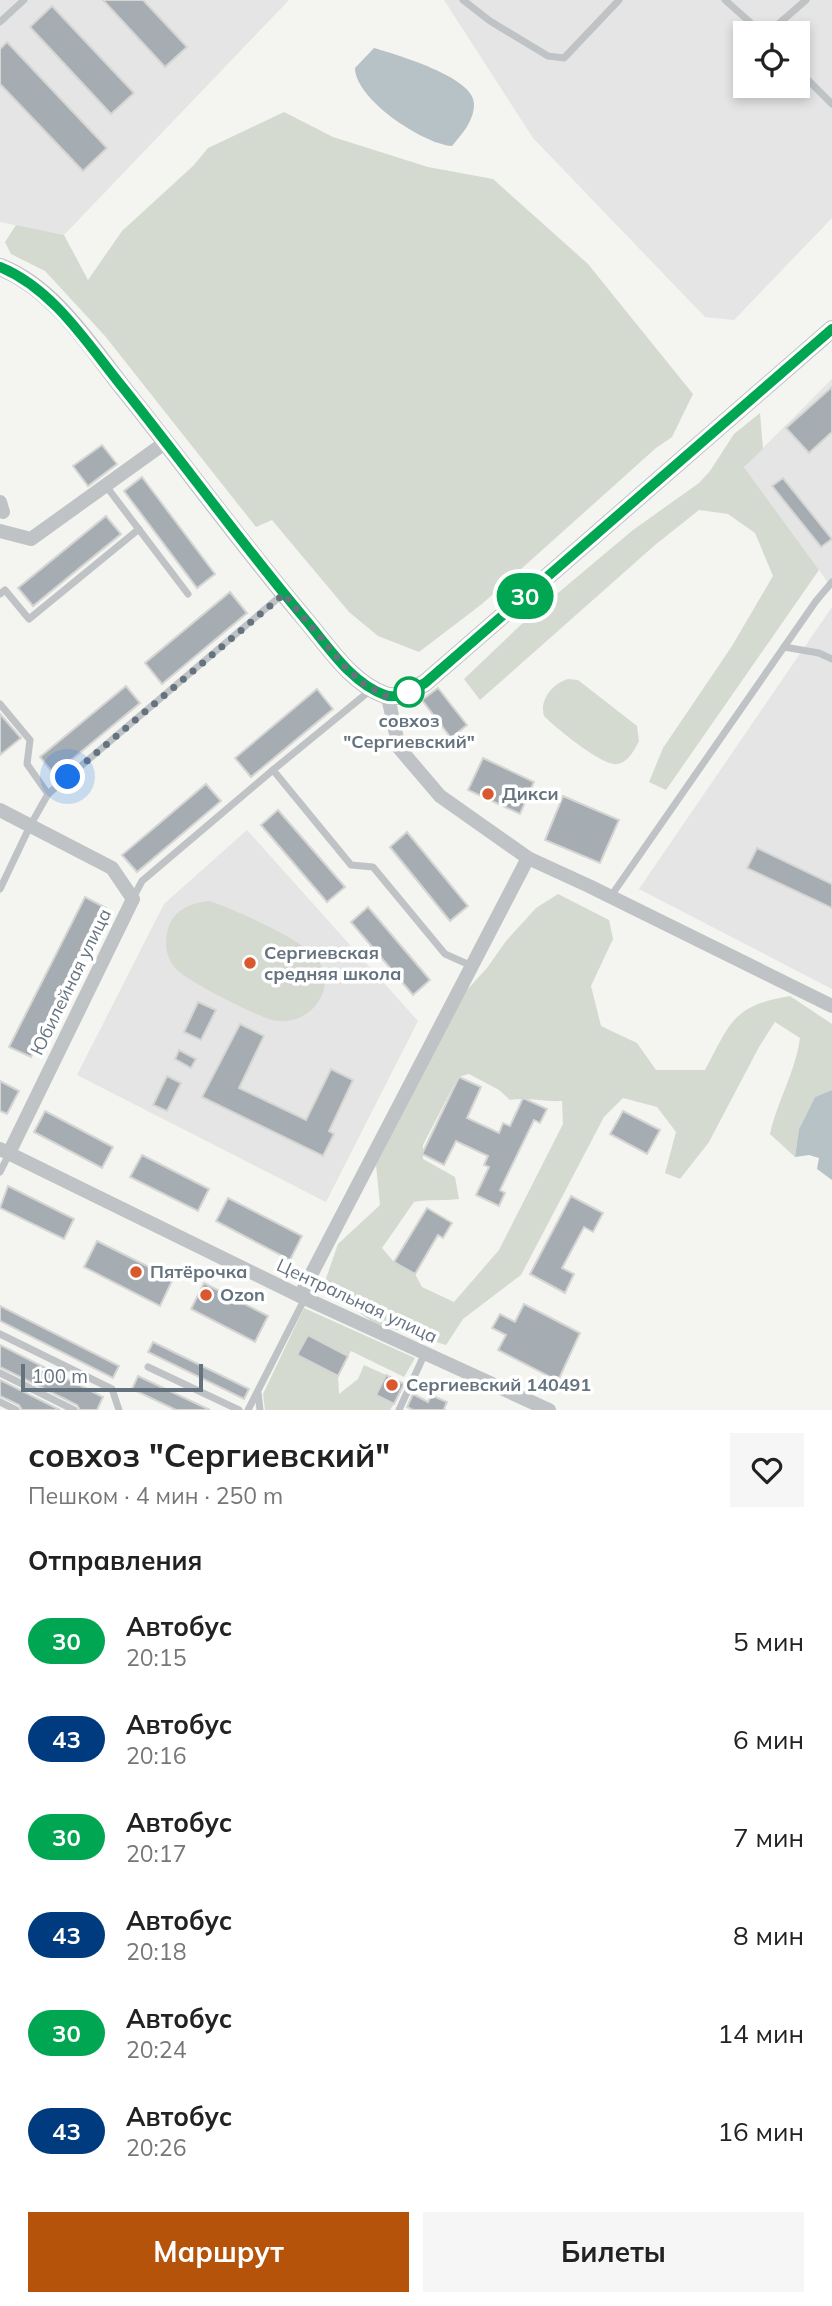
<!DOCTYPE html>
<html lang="ru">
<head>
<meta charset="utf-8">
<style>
	:root { --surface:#fff; --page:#f6f6f6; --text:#222; --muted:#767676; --accent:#b45309 }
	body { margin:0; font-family:Mulish,sans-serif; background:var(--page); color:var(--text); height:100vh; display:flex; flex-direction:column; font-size:26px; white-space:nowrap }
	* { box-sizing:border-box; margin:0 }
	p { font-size:23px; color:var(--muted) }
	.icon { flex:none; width:38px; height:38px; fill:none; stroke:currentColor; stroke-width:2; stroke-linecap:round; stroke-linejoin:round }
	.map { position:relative; height:1410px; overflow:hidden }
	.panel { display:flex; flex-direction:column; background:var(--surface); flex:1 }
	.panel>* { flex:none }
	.badge { padding:0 14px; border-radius:23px; font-size:24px; line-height:46px }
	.controls { position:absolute; left:733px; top:21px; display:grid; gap:14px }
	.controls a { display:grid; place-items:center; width:77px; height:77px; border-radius:0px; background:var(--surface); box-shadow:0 4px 10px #0003; font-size:35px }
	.scale { position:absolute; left:21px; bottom:18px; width:182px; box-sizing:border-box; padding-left:7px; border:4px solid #65737f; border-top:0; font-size:19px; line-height:24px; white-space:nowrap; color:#65737f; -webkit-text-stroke:5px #fff; paint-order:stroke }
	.you { position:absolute; width:35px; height:35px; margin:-18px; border:5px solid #fff; border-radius:50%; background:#1a73e8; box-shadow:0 0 0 10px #1a73e833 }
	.map>.badge { position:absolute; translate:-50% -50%; box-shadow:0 0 0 4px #fff }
	h2 { padding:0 28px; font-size:26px; line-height:63px }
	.round { display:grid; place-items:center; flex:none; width:74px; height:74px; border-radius:0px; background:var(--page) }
	.overview { display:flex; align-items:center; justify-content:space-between; height:119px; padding:0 28px }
	h1 { font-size:33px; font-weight:700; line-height:52px }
	.button { display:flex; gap:14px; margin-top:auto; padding:14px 28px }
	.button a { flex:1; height:80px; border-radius:0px; background:var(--accent); color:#fff; font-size:28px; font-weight:700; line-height:80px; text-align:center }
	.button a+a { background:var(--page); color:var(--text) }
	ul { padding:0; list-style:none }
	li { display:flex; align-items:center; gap:21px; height:98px; padding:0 28px }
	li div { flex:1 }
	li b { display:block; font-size:26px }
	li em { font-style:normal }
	li .badge { min-width:77px; font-weight:700; text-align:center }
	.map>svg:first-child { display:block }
	.built { fill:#e4e5e4; fill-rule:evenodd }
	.green { fill:#d5dad1; fill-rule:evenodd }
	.water { fill:#b7c2c6 }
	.building { fill:#a6adb2; stroke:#d5d5d3; stroke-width:2 }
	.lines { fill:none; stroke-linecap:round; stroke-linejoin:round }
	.service { stroke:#bfc3c6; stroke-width:7 }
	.minor { stroke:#bfc3c6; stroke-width:14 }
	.tertiary { stroke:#bfc3c6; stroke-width:18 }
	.line-casing { stroke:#fff; stroke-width:16 }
	.line { stroke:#00a651; stroke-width:10 }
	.walk { stroke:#65737f; stroke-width:7; stroke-dasharray:0 12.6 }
	.stop-dot { fill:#fff; stroke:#00a651; stroke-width:3.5 }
	.poi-dot { fill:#d7592d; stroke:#fff; stroke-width:2.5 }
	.labels { text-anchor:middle; stroke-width:7; stroke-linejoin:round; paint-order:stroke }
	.stop-label { font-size:18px; font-weight:bold; fill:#65737f; stroke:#fff }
	.poi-label { font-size:18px; font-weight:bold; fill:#65737f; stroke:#fff; text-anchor:start }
	.street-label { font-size:18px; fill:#65737f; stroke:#fff }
</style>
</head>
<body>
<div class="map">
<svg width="832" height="1410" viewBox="0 0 832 1410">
	<rect width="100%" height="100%" fill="#f4f4f0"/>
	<g class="built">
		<path d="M0 0H289L64 235 0 222Z"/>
		<path d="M444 0H832V218L734 320 705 317 533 138ZM746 33H798V86H746Z"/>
		<path d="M832 379V588L744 467Z"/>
		<path d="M832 607V989L639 889Z"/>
		<path d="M247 830 418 1021 326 1202 77 1075 164 904Z"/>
	</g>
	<g class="green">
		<path d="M284 112 333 137 428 167 493 179 588 264 693 394 672 437 656 448 482 604 419 652 378 636 349 612 272 520 256 527 105 336 45 271 11 254 5 242 16 225 64 235 88 280 122 231 193 166 208 148Z"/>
		<path d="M760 413 763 449 744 467 819 570 666 790 649 782 663 748 732 646 773 576 755 533 728 514 699 510 655 545 480 700 464 679 527 619 633 530 699 483 710 471 734 434Z"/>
		<path d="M568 679 578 680 637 726 639 741C635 749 628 763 617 764 603 767 555 727 544 716 539 700 553 683 568 679Z"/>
		<path d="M558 894 609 920 613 939 591 986 601 1026 637 1043 656 1070H705C731 1022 732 1006 790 996L832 1024V1090L815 1097 799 1129 795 1157 770 1134C778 1099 795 1073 800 1038L775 1022 759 1047 709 1142 680 1179 665 1173 676 1132 657 1107 623 1098 604 1117 521 1275 463 1319 446 1345 374 1323 323 1287 338 1244 380 1205 376 1165 465 992 487 968 506 941 536 908ZM469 1074 499 1090 510 1100C527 1097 544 1102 562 1101L563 1124 499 1250 454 1302 422 1287 415 1274 394 1262 382 1248 414 1202C429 1199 443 1201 459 1199L455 1177 423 1159V1145L458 1077Z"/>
		<path d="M209 901C230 907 299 939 313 954 345 987 306 1034 266 1018 247 1011 189 982 176 969 166 958 164 943 168 929 173 910 191 903 209 901Z"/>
		<path d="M304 1308 415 1358 404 1377 351 1351 348 1356 308 1335 297 1355 338 1376 339 1394 358 1379 364 1365 386 1375 376 1395 394 1404 390 1410H265L263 1394Z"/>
	</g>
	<g class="water">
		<path d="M374 48C394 54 475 77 474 104 474 121 462 134 452 146 423 144 355 99 355 68Z"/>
		<path d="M832 1090V1180L817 1169 819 1158 809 1155 795 1157 799 1129 815 1097Z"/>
	</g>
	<g class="building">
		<path d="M103 0H143L187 47 165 67Z"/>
		<path d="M52 6 134 93 111 114 30 27Z"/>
		<path d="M7 42 107 148 83 171 0 84V49Z"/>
		<path d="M832 387V432L809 453 786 428Z"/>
		<path d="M102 445 117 464 88 486 73 466Z"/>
		<path d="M142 477 215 574 197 588 124 491Z"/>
		<path d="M783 478 832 539 821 547 772 486Z"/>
		<path d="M106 516 121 534 33 606 18 588Z"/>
		<path d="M230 592 247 613 162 684 145 663Z"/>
		<path d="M126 686 140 703 54 774 40 757Z"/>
		<path d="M438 688 467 725 451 738 422 700Z"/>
		<path d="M317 689 333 709 251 777 235 758Z"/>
		<path d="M0 714 21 738 0 755Z"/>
		<path d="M483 758 534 782 520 814 468 790Z"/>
		<path d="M206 784 221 801 137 872 122 855Z"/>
		<path d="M563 796 619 820 600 863 545 840Z"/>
		<path d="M278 810 345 887 327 902 261 825Z"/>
		<path d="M407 832 468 906 450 921 390 847Z"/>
		<path d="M757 848 832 884V908L747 868Z"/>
		<path d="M85 897 106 908 31 1057 9 1047Z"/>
		<path d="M368 907 430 980 413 995 351 922Z"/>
		<path d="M198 1002 216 1010 201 1040 184 1032Z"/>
		<path d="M240 1024 264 1036 239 1088 306 1120 331 1069 353 1080 329 1131 334 1134 323 1156 202 1097Z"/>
		<path d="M179 1050 196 1059 191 1068 175 1059Z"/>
		<path d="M167 1076 181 1083 167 1111 153 1105Z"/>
		<path d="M459 1077 481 1087 467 1118 499 1133 503 1123 510 1126 523 1098 547 1109 540 1123 534 1120 500 1190 505 1193 499 1206 476 1195 489 1167 484 1165 488 1156 456 1141 444 1165 422 1154Z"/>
		<path d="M0 1081 19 1091 7 1114 0 1111Z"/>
		<path d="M45 1111 113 1147 102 1168 34 1132Z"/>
		<path d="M623 1111 660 1130 647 1154 610 1134Z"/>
		<path d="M142 1155 209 1189 198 1211 130 1177Z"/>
		<path d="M8 1186 74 1219 64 1239 0 1208Z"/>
		<path d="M571 1196 603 1213 593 1232 584 1227 562 1268 574 1274 565 1293 530 1274Z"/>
		<path d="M228 1198 302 1236 290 1260 216 1221Z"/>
		<path d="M427 1208 452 1223 443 1238 438 1235 415 1274 394 1262Z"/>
		<path d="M97 1241 173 1279 160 1306 84 1267Z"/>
		<path d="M204 1283 268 1316 255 1342 191 1309Z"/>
		<path d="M524 1304 580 1333 558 1381 498 1350 506 1335 492 1328 500 1314 515 1322Z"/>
		<path d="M0 1306 119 1366 113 1378 0 1321Z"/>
		<path d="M308 1335 348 1356 338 1376 297 1355Z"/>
		<path d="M153 1342 249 1389 244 1399 148 1352Z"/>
		<path d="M0 1345 103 1397 97 1410H80L77 1405 0 1367Z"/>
		<path d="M386 1375 404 1384 394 1404 376 1395Z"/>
		<path d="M138 1376 210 1410H176L132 1389Z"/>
		<path d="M0 1380 60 1410H22L19 1405 0 1396Z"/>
		<path d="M413 1394 428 1402 431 1395 447 1402 444 1409 445 1410H413L407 1407Z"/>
	</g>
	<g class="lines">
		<g class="service">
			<path d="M463 0 490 21 548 56 564 58 619 0"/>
			<path d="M725 0 762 33"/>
			<path d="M0 22 24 0"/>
			<path d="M768 33 806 0"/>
			<path d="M798 70 832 104"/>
			<path d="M106 486 188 594"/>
			<path d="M0 594 5 590 29 619 139 529"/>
			<path d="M784 647 819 653 832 659"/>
			<path d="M372 689 273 770 351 865 373 867 445 954 472 966"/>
			<path d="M0 704 30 740 27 764 48 794"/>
			<path d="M0 889 30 826 48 794 283 594"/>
			<path d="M611 896 816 601 832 582"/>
			<path d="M133 898 142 881 273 770"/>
			<path d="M0 1172 9 1154"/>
			<path d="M0 1334 112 1389 119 1410"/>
			<path d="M148 1367 239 1410"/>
			<path d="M0 1373 74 1410"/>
			<path d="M258 1393 260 1410"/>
			<path d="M0 1402 16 1410"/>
			<path d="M248 1410 305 1298"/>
			<path d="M399 1410 425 1353"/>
		</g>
		<g class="minor">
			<path d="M0 502 3 512"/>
			<path d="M0 531 31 539 166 442"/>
			<path d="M388 697 399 748 440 796 528 858 589 886 832 1006"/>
			<path d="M0 810 112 868 133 899 9 1153"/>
			<path d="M0 1149 300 1296 549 1410"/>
			<path d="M300 1296 528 858"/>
		</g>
		<path class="tertiary" d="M0 267C56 289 91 348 127 393 187 468 243 546 305 619 328 646 351 683 385 695 398 700 414 689 425 683L832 329"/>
	</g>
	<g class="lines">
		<g class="line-casing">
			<path id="line" d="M0 267C54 289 88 345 124 389 185 465 242 544 305 619 328 646 351 683 385 695 398 700 414 689 425 683L832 329"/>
		</g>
		<use href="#line" class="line"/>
		<path class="walk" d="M68 777 284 594 346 668 364 684 388 697 409 692"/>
	</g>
	<circle class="stop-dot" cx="409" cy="692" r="14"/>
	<g class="poi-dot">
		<circle cx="488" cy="794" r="7"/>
		<circle cx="250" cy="963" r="7"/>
		<circle cx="136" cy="1272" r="7"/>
		<circle cx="206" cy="1295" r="7"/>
		<circle cx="392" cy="1385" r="7"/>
	</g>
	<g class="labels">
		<g class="stop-label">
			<text x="409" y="727">совхоз<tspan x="409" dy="21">"Сергиевский"</tspan></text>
		</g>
		<g class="poi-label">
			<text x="502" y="800">Дикси</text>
			<text x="264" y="959">Сергиевская<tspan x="264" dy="21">средняя школа</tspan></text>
			<text x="150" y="1278">Пятёрочка</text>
			<text x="220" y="1301">Ozon</text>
			<text x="406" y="1391">Сергиевский 140491</text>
		</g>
		<g class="street-label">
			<text transform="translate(71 982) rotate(-64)" y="6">Юбилейная улица</text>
			<text transform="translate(357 1301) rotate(25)" y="6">Центральная улица</text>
		</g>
	</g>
</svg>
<div class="controls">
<a><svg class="icon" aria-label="locate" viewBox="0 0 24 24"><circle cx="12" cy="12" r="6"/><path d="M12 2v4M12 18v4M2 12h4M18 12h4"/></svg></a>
</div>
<div class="scale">100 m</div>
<div class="you" style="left:68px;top:777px"></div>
<b class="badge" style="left:525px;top:596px;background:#00a651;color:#fff">30</b>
</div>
<section class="panel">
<div class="overview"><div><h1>совхоз &quot;Сергиевский&quot;</h1><p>Пешком · 4 мин · 250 m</p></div><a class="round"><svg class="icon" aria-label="heart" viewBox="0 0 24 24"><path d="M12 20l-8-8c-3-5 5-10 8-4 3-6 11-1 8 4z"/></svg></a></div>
<h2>Отправления</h2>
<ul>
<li><span class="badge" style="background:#00a651;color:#fff">30</span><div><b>Автобус</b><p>20:15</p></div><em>5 мин</em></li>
<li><span class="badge" style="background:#003b80;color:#fff">43</span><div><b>Автобус</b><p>20:16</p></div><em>6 мин</em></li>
<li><span class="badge" style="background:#00a651;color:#fff">30</span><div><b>Автобус</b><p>20:17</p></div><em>7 мин</em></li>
<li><span class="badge" style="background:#003b80;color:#fff">43</span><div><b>Автобус</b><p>20:18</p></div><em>8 мин</em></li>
<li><span class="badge" style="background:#00a651;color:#fff">30</span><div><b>Автобус</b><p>20:24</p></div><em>14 мин</em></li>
<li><span class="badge" style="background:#003b80;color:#fff">43</span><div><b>Автобус</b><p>20:26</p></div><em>16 мин</em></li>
</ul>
<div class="button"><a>Маршрут</a><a>Билеты</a></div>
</section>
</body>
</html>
